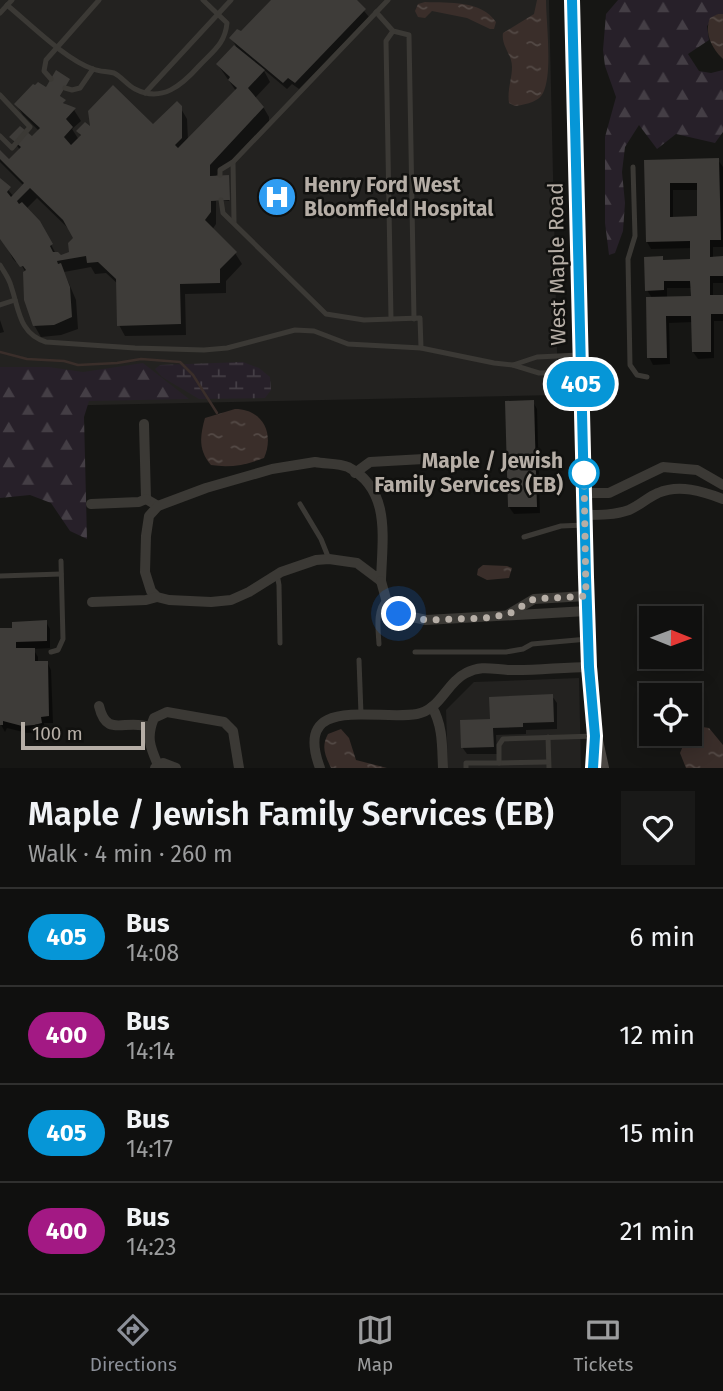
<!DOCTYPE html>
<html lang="en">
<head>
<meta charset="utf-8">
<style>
	:root { --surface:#10100f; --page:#191918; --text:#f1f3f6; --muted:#9c9d9e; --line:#30302f; --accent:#8c9099 }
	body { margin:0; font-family:"Fira Sans",sans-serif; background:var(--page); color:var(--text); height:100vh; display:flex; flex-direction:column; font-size:26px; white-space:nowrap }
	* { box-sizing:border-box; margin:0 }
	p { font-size:23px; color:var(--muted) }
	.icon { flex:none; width:38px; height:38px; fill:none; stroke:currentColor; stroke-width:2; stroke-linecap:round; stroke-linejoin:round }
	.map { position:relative; height:768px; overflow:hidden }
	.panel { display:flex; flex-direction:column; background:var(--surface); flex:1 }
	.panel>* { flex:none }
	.badge { padding:0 14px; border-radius:23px; font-size:24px; line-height:46px }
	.needle { width:46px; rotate:91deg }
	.controls { position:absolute; left:639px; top:606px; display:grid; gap:14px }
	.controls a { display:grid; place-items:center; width:63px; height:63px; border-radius:0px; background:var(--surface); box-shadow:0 4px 18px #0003,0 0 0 2px var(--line); font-size:35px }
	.scale { position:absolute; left:21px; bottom:18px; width:124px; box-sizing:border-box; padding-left:7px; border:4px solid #b6aea6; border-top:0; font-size:19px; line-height:24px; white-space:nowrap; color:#b6aea6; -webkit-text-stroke:5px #11110f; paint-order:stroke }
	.you { position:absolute; width:35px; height:35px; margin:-18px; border:5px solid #fff; border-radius:50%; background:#1a73e8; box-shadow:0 0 0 10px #1a73e833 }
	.map>.badge { position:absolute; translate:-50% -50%; box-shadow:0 0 0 4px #fff }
	.round { display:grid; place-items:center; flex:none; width:74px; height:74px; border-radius:0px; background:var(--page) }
	.summary { display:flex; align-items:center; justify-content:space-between; height:119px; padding:0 28px }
	h1 { font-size:33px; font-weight:600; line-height:52px }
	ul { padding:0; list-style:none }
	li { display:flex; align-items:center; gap:21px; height:98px; padding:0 28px; border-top:2px solid var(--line) }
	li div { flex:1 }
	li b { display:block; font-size:26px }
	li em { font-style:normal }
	li .badge { min-width:77px; font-weight:700; text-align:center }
	.menu { display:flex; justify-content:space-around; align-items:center; height:98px; border-top:2px solid var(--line); background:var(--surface); font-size:19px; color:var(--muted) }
	.menu a { display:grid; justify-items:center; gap:4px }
	.menu .active { color:var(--accent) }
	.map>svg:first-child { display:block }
	.built { fill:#232220 }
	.forest { fill:url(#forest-firs) }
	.wetland { fill:url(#wetland-marsh) }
	.water { fill:url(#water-ripples) }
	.shadow { fill:#0007; fill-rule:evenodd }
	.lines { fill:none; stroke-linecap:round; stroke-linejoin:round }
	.stream { stroke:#3a2e2a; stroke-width:2.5 }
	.building { fill:#3e3c39; fill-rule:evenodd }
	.service { stroke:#3b3935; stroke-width:5 }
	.minor { stroke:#3b3935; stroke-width:10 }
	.secondary { stroke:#4b4743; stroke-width:14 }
	.line-casing { stroke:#fff; stroke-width:16 }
	.line { stroke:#0696d7; stroke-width:10 }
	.walk { stroke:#b6aea6; stroke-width:7; stroke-dasharray:0 12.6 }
	.stop-dot { fill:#fff; stroke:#0696d7; stroke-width:3.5 }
	.labels { text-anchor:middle; stroke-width:5; stroke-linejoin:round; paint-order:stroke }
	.poi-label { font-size:21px; font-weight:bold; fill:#b6aea6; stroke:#11110f; text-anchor:start }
	.street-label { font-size:21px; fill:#b6aea6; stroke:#11110f }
	.stop-label { font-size:21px; font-weight:bold; fill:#b6aea6; stroke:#11110f; text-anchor:end }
</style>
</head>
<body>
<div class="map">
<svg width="723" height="768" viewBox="0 0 723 768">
	<defs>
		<pattern id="forest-firs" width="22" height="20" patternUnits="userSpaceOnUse" patternTransform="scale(1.75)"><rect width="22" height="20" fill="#272029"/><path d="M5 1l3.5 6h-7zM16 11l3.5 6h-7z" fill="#443e45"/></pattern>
		<pattern id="wetland-marsh" width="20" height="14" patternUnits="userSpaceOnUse" patternTransform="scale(1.75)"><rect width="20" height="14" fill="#272029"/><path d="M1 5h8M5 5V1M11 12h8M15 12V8" fill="none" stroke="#443e45"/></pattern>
		<pattern id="water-ripples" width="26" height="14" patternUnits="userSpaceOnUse" patternTransform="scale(1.75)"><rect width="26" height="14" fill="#3a2e2a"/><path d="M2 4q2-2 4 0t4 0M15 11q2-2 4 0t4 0" fill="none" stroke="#544a46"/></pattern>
	</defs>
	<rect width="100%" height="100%" fill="#161614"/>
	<g class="built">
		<path d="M0 0H549L558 395 0 407Z"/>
		<path d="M579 678 581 768H448L446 710 474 682Z"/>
	</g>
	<g class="forest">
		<path d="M618 0H723V14H718L707 26 709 40 688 54 699 71 711 73 723 70V132L715 143 676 134 657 149 639 125 625 147 622 172 625 203 623 231 615 253 609 255 605 223V137L616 97 605 66 603 50 606 14Z"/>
		<path d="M143 363 189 399 89 401 84 417 87 539 70 531 51 503 30 495 0 498V367H49L83 372Z"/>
	</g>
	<path class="wetland" d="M243 362 259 368 270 377 271 390 265 398 199 399 162 377 155 369 160 365Z"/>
	<g class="water">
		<path d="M537 0H546C546 22 553 74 543 93 539 102 524 105 515 106L509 103C507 90 512 79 512 67 512 54 501 46 503 33L534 14Z"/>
		<path d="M425 2C449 3 481 0 496 22L494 29H490L467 18 432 11 425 18 418 17 415 11 418 4Z"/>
		<path d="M718 14H723V59C712 49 704 33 710 18Z"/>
		<path d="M235 409C262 409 275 433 264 458 246 465 230 468 211 465 198 450 200 436 205 418Z"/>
		<path d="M483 565 507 566 512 568 509 578 487 580 477 575 478 569Z"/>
		<path d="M696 726 709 728 723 745V768H686L680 753 683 746 681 733H690V728Z"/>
		<path d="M341 729 349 738 356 760 387 768H331C325 755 321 747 328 734Z"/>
	</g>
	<g class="shadow">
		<path d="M273 0H355L369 17 299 89 292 84 287 89 263 69 270 82 255 98 262 105 269 117V122L215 177 229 178V201H216V224L212 230 235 253 242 264 226 281V293L185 294 186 335 125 336 119 325 118 284 106 273 95 274 91 267 64 272 76 300 78 329 61 335 41 337 34 325 26 273 18 259 16 262 13 259 0 234V180L14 197 24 186 0 162V152L9 161 20 150 11 137 32 138 39 131 23 115 16 104 68 81 59 98 68 107 74 110 81 121 72 129 79 140 81 137 78 131 153 127 180 107 187 119 188 141 236 91 218 65 236 46 231 38 241 33ZM37 198 71 231 75 239 71 253 61 257 56 254 39 222 26 209Z"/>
		<path d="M718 160 723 167V247H713V258H723V283H713V297L723 296V321H714V358L698 359 693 352V322L669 323 670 364 653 365 649 357 652 298 647 290 664 261H692V248L651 249 647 242 646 161ZM673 190H698L699 218 673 219ZM667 288H692V298H667Z"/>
		<path d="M0 320 4 332 0 333Z"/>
		<path d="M533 402 537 409 540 513 514 514 509 507Z"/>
		<path d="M46 622 50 629V648L33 649 38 657V663L47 662 51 670 53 723H44L45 730 39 732 27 733 7 728 5 732 0 723V628L14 630Z"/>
		<path d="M552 696 557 703V729L526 730V734L496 735 497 754H467L462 747 492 720Z"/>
	</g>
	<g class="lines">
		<g class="stream">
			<path d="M0 352 27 359 64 361 78 365 117 363 141 359 180 362 193 375 217 413"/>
			<path d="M640 699 651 724"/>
			<path d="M662 733 672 740 682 739"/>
		</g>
	</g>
	<g class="building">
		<path d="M271 0H357L366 9 295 83 288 78 283 83 229 38 237 29 241 31Z"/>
		<path d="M234 45 265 70 248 88 264 107 210 165V176L229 175 230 200 211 201V212L205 220 237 252 220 269V283L180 284 181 324 117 326 116 279 98 262 87 263 86 256 57 261 58 264 61 263 70 287 72 317 54 325 33 326 24 300 23 272 26 270 23 266 20 267 0 239V178L11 187 7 192 11 197 24 183 0 159V150L9 159 21 147 9 137 20 126 32 136 40 128 14 104 33 84 35 85 38 82 46 87 56 70 70 79 60 96 66 100 63 103 76 108 66 119 73 127 64 137 71 145 81 135 76 131 85 122 90 126 88 111 113 85 153 124 177 101 182 106V138L175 145 178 148 237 88 228 80 230 77 216 64ZM30 188 63 220 73 238 68 243 69 252 61 255 58 252H53L50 246 53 244 40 221 22 202 19 204 17 201Z"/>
		<path d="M719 158 721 240H710V257L723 256V276H710V295H723V314H711V352H692L691 316H666L667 358H647L646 297 691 296 690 281H664V290L645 291 644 257 663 256V260L690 259V241L646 242 644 160ZM670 183H697V216L670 217Z"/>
		<path d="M534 400 537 507H508L505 401Z"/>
		<path d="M47 620V641L16 642V648H35V661H48L49 716 41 717 42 723 34 725 22 726 3 721V725H0V628H12V622Z"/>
		<path d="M553 694 554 722 523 723V727L493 728 494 747 461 748 460 720 490 719 489 697Z"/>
	</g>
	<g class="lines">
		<g class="service">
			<path d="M7 5C30 24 66 60 93 69 100 72 107 71 114 73 122 77 127 85 135 89 162 103 182 85 199 66 213 51 225 44 227 23L203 0"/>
			<path d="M376 12 393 31 409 35 414 319"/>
			<path d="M0 13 12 0"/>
			<path d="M51 79 44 71 46 60 99 0"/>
			<path d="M65 88 72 90 80 88 93 69"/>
			<path d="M145 93 231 0"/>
			<path d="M0 95 30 127 12 148 0 136"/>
			<path d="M233 162 234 222"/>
			<path d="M633 167 635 236 628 259 630 365 637 375 647 377"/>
			<path d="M220 175V170L233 162 388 0"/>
			<path d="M221 200 223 213 326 314 364 320 420 318 421 348"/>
			<path d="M0 265C4 272 9 278 11 286 19 309 19 334 46 342L135 348 204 350 227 348 295 330 314 331 348 344 421 348 494 363 513 365 539 373 581 372"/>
			<path d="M0 305 15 300"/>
			<path d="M391 319 386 41 393 31"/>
			<path d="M513 365 537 357 579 355"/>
			<path d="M300 504 321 539 329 559"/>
			<path d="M524 537 561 526 585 525"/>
			<path d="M277 574 279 585 280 643"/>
			<path d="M0 576 61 574"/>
			<path d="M379 644C378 628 375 610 386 599"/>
			<path d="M51 652 58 650 63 639 61 561"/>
			<path d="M415 652H506L523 649 532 644 588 639"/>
			<path d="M359 660 361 714"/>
			<path d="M548 737 549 768"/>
			<path d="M499 763 548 762"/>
			<path d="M466 768V763H499V745L503 739 595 736"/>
		</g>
		<g class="minor">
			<path d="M144 424 146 499 158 506"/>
			<path d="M315 462C325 464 339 463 348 467 392 490 382 539 381 581L357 563 329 559 316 560 281 572 249 592 231 600 211 602 169 600 157 597 151 591 145 572 146 536 149 516 158 506 206 488 272 469Z"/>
			<path d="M355 473 370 462 424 459"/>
			<path d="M584 493H609L663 467 697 470 723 485"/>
			<path d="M91 504 139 502 146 499"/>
			<path d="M585 515C600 515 615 515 629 510 639 506 648 497 658 493 679 484 702 491 723 499"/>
			<path d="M381 581 386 599 399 614 426 620 587 611"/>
			<path d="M92 602 146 600 157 597"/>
			<path d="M509 614 534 599 586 596"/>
			<path d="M99 706C107 739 124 718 150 727"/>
			<path d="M432 707C443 726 442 746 443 768"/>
			<path d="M158 765C150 747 146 737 154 718L167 712 224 722 233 731 239 768"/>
			<path d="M155 768 163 763 176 768"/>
			<path d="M320 768C292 693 376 721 417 714 440 710 447 682 466 673 481 665 492 669 508 670 535 671 562 667 589 667"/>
		</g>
		<path class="secondary" d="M572 0 588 639 595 736 602 768"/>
	</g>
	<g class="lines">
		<g class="line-casing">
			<path id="line" d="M572 0 586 577 589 667 595 736 593 768"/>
		</g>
		<use href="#line" class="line"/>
		<path class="walk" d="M399 614 426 620 485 618 509 614 534 599 586 596 584 473"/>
	</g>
	<defs>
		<g id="hospital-disc" transform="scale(2.0125)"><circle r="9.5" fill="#309df2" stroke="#11110f"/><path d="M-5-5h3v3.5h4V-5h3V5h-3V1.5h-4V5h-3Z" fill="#fff"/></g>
	</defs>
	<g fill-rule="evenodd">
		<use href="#hospital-disc" x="277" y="197"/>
	</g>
	<circle class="stop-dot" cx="584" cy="473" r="14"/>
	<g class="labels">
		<g class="poi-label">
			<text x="304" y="192">Henry Ford West<tspan x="304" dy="24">Bloomfield Hospital</tspan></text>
		</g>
		<g class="street-label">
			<text transform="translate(557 264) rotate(-91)" y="7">West Maple Road</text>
		</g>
		<g class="stop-label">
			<text x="563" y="468">Maple / Jewish<tspan x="563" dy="24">Family Services (EB)</tspan></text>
		</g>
	</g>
</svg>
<div class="controls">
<a><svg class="needle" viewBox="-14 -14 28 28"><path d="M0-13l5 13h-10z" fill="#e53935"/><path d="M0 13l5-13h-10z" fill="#9c9d9e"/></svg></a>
<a><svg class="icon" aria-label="locate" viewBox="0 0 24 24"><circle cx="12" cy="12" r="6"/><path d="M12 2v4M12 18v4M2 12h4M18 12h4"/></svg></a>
</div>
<div class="scale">100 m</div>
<div class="you" style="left:399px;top:614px"></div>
<b class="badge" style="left:581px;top:384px;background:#0696d7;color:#fff">405</b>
</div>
<section class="panel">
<div class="summary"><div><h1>Maple / Jewish Family Services (EB)</h1><p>Walk · 4 min · 260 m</p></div><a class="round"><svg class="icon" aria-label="heart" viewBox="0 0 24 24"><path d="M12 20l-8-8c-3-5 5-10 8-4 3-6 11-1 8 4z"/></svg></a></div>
<ul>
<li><span class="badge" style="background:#0696d7;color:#fff">405</span><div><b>Bus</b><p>14:08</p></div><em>6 min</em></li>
<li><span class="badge" style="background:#a31984;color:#fff">400</span><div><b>Bus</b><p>14:14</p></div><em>12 min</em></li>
<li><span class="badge" style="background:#0696d7;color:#fff">405</span><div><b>Bus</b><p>14:17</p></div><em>15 min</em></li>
<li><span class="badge" style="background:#a31984;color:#fff">400</span><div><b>Bus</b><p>14:23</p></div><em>21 min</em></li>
</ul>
</section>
<nav class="menu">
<a class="active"><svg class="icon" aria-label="directions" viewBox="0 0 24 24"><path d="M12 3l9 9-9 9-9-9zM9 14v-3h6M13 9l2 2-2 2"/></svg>Directions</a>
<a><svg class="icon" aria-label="map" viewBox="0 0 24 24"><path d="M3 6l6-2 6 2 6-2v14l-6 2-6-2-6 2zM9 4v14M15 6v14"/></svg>Map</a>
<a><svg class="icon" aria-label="tickets" viewBox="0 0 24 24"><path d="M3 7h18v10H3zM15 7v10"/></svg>Tickets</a>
</nav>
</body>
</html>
